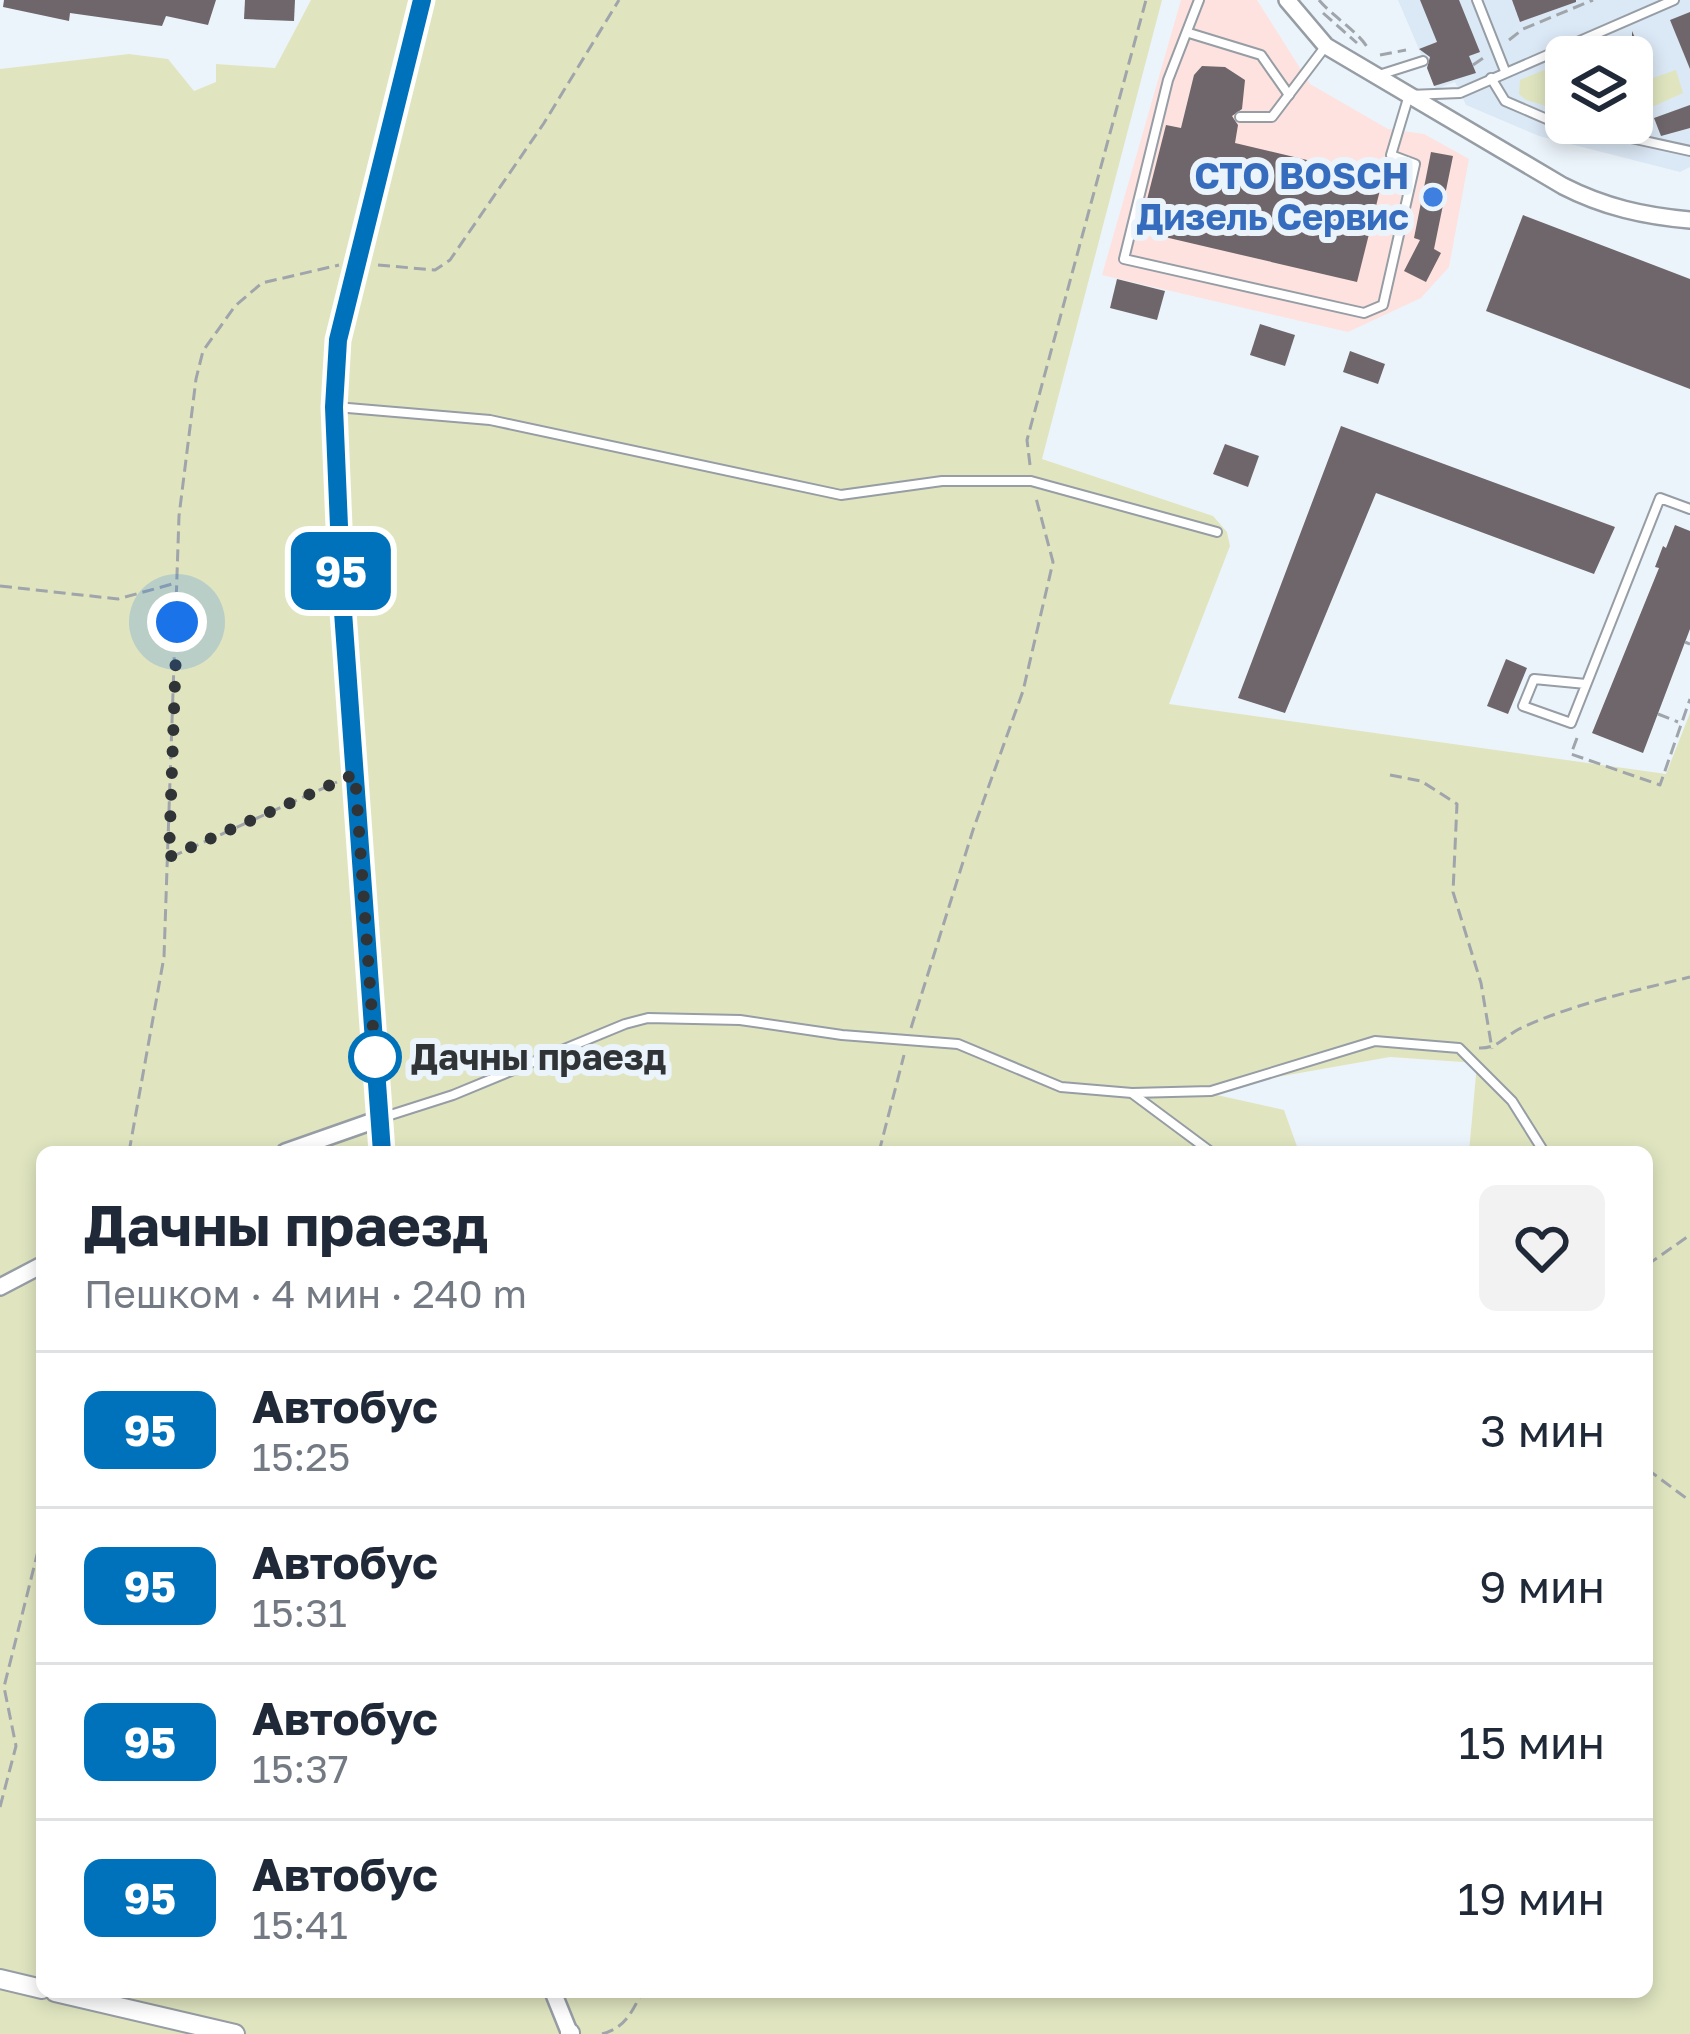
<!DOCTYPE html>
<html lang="ru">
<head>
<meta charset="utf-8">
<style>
	:root { --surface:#fff; --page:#f2f2f3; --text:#1f2937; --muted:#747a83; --line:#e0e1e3 }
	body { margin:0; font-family:"Golos Text",sans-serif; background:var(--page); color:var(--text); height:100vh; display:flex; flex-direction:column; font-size:45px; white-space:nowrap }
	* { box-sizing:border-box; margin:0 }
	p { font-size:39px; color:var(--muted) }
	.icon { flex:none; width:66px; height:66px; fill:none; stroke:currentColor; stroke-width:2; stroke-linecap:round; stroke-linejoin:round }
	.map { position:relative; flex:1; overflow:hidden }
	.details { position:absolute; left:36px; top:1146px; width:1617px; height:852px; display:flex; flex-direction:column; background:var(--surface); border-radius:18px; box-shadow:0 6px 18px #0003 }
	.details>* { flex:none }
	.badge { padding:0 24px; border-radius:18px; font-size:42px; line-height:78px }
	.fabs { position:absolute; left:1545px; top:36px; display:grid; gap:24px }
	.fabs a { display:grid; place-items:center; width:108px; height:108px; border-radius:18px; background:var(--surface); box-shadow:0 6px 18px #0003; font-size:60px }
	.you { position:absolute; width:60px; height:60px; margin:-30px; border:9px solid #fff; border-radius:50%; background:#1a73e8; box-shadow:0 0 0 18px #1a73e833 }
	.map>.badge { position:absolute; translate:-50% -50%; box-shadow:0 0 0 6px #fff }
	.round { display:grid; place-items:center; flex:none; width:126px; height:126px; border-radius:18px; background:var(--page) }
	.headline { display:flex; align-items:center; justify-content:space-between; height:204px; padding:0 48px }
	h1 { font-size:57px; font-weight:700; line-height:90px }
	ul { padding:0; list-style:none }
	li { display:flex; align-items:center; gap:36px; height:156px; padding:0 48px; border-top:3px solid var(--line) }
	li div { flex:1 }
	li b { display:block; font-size:45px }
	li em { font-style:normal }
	li .badge { min-width:132px; font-weight:700; text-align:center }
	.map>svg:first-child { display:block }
	.commercial { fill:#fde2df }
	.built { fill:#dbe8f5; fill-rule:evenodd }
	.green { fill:#e0e5c0; fill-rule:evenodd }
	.building { fill:#6e666a }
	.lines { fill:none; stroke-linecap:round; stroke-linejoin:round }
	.service-casing { stroke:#969da4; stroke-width:12 }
	.minor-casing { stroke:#969da4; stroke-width:20 }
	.tertiary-casing { stroke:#969da4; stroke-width:22 }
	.path { stroke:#9fa5aa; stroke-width:3; stroke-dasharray:12 6; stroke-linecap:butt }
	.service { stroke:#fff; stroke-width:8 }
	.minor { stroke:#fff; stroke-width:15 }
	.tertiary { stroke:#fff; stroke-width:18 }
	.line-casing { stroke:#fff; stroke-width:27 }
	.line { stroke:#0072bc; stroke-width:18 }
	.walk { stroke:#313436; stroke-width:12; stroke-dasharray:0 21.6 }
	.shop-dot { fill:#3f7fe0; stroke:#ecf4fb; stroke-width:4.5 }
	.stop-dot { fill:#fff; stroke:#0072bc; stroke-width:6 }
	.labels { text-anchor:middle; stroke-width:12; stroke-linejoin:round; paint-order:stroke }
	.shop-label { font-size:36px; font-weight:bold; fill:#366cbe; stroke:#ecf4fb; text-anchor:end }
	.stop-label { font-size:36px; font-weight:bold; fill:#313436; stroke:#ecf4fb; text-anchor:start }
</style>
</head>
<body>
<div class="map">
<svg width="1690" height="2034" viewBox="0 0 1690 2034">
	<rect width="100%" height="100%" fill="#ecf4fb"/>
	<path class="commercial" d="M1181 0H1257L1310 84 1388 129 1424 134 1469 159 1449 267 1421 298 1348 332 1102 275Z"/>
	<path class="built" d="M1398 0H1690V167L1680 172 1539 136 1466 105 1455 82 1436 89ZM1566 57H1632V123H1566Z"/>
	<g class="green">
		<path d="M311 0H1162L1042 459 1213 516 1227 532 1230 546 1169 704 1666 774 1690 713V2034H0V69L129 54 168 59 194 91 216 82V64L275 68ZM1390 1057 1477 1063 1469 1152H1647V1992H42V1152H1299L1284 1110 1199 1091Z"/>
		<path d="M1559 64 1566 79V112L1526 100 1519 94 1520 80Z"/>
		<path d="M1676 70 1683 93 1632 116V88L1645 73 1650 79Z"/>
	</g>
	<g class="building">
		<path d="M4 0H216L208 25 166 16 162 26 70 13 69 21 3 7Z"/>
		<path d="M245 0H295L294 21 244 19Z"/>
		<path d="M1420 0H1459L1480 52 1469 56 1476 73 1434 86 1427 68 1430 57 1419 49 1437 42Z"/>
		<path d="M1512 0H1576V2L1520 22Z"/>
		<path d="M1690 12V69L1670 20Z"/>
		<path d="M1632 31 1648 67 1632 96Z"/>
		<path d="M1202 66 1225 67 1245 80 1242 109 1232 116 1238 125 1235 143 1383 178 1357 282 1139 231 1166 125 1181 128 1194 75Z"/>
		<path d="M1690 105V128L1661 136 1654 118Z"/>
		<path d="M1431 152 1453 156 1434 249 1441 253 1426 282 1404 271 1420 240 1414 238Z"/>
		<path d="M1523 215 1690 279V389L1486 311Z"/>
		<path d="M1117 279 1165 291 1157 320 1110 308Z"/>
		<path d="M1260 324 1295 335 1285 366 1250 355Z"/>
		<path d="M1350 351 1385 364 1378 384 1343 372Z"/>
		<path d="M1341 426 1615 527 1594 574 1376 493 1285 713 1238 698Z"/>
		<path d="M1225 444 1259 456 1248 487 1213 474Z"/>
		<path d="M1675 525 1690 531V629L1643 753 1592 733 1659 568 1655 567 1663 546 1666 548Z"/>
		<path d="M1506 659 1527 668 1508 714 1487 706Z"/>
	</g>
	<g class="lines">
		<g class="service-casing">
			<g id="service">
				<path d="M1199 0 1168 80 1124 259 1364 313 1383 305 1415 164 1391 155 1409 95 1460 93 1674 0"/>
				<path d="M1477 0 1505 71"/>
				<path d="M1189 33 1261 55 1289 95"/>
				<path d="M1379 75 1423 61"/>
				<path d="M1491 78 1505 101 1549 120 1690 151"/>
				<path d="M1240 117H1272L1325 47"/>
				<path d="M1605 132 1631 123"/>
				<path d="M336 407 490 420 841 495 942 481H1031L1217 532"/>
				<path d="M1586 684 1534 679 1523 706 1571 723 1660 498 1690 509"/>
				<path d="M1133 1094 1211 1152"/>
				<path d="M381 1118 453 1095 625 1024 648 1018 740 1020 842 1035 958 1044 1061 1087 1132 1093 1211 1091 1375 1041 1459 1048 1512 1101 1544 1152"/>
			</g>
		</g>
		<g class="minor-casing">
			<g id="minor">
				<path d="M1287 0 1326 46 1563 186C1604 207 1644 216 1690 220"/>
				<path d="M285 1152 379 1119"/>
				<path d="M382 1152 342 598 334 407 338 340 422 0"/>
				<path d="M0 1287 42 1265"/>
				<path d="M553 1992 570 2034"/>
			</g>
		</g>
		<g class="tertiary-casing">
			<g id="tertiary">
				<path d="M0 1979 42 1989"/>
				<path d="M55 1992 235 2034"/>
				<path d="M570 2034V2033"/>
			</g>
		</g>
		<g class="path">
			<path d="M1319 0C1332 16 1364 36 1369 51"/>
			<path d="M1323 13 1357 43"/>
			<path d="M1509 40 1523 29 1593 0"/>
			<path d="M1380 55 1406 50"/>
			<path d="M1473 65 1486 56"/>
			<path d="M378 265 435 270 450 260 544 123 619 0"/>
			<path d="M1030 465 1027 440 1146 0"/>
			<path d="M0 586 118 599 176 583"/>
			<path d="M1685 642 1690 644"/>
			<path d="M1658 714 1678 722"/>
			<path d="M1577 738 1571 754 1660 785 1690 699"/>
			<path d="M1390 775 1421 781 1457 804 1453 892 1481 983 1492 1049"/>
			<path d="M171 857 337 782"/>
			<path d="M911 1028 973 830 1023 691 1053 562 1036 498"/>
			<path d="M1479 1048C1497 1049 1504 1037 1519 1029 1572 1004 1634 991 1690 977"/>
			<path d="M129 1152 164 957 179 516 196 379 203 351 235 306 262 283 339 265"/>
			<path d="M879 1152 904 1055"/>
			<path d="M1647 1265 1690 1235"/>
			<path d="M1647 1469 1690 1501"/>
			<path d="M0 1807 16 1746 4 1687 42 1535"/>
			<path d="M602 2034C625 2028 632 2012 642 1992"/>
		</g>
		<use href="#service" class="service"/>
		<use href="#minor" class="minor"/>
		<use href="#tertiary" class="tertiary"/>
	</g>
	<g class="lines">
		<g class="line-casing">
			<path id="line" d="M382 1152 342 598 334 407 338 340 422 0"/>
		</g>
		<use href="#line" class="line"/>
		<path class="walk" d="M177 622 169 857 355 774 375 1057"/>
	</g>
	<circle class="shop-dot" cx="1433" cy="197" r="12"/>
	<circle class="stop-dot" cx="375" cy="1057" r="24"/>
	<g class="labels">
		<g class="shop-label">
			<text x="1409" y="189">СТО BOSCH<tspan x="1409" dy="41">Дизель Сервис</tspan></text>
		</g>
		<g class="stop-label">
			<text x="411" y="1070">Дачны праезд</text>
		</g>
	</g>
</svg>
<div class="fabs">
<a><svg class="icon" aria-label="layers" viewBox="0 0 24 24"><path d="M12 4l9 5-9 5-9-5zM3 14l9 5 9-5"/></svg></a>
</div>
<div class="you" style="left:177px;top:622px"></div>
<b class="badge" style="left:341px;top:571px;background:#0072bc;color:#fff">95</b>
<section class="details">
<div class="headline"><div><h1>Дачны праезд</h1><p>Пешком · 4 мин · 240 m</p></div><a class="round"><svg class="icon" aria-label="heart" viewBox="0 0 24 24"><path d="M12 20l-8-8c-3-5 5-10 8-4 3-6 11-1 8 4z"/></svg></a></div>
<ul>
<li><span class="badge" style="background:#0072bc;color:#fff">95</span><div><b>Автобус</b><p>15:25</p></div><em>3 мин</em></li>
<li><span class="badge" style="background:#0072bc;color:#fff">95</span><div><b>Автобус</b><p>15:31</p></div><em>9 мин</em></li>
<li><span class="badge" style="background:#0072bc;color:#fff">95</span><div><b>Автобус</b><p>15:37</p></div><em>15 мин</em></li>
<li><span class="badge" style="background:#0072bc;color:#fff">95</span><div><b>Автобус</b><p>15:41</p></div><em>19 мин</em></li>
</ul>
</section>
</div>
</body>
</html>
